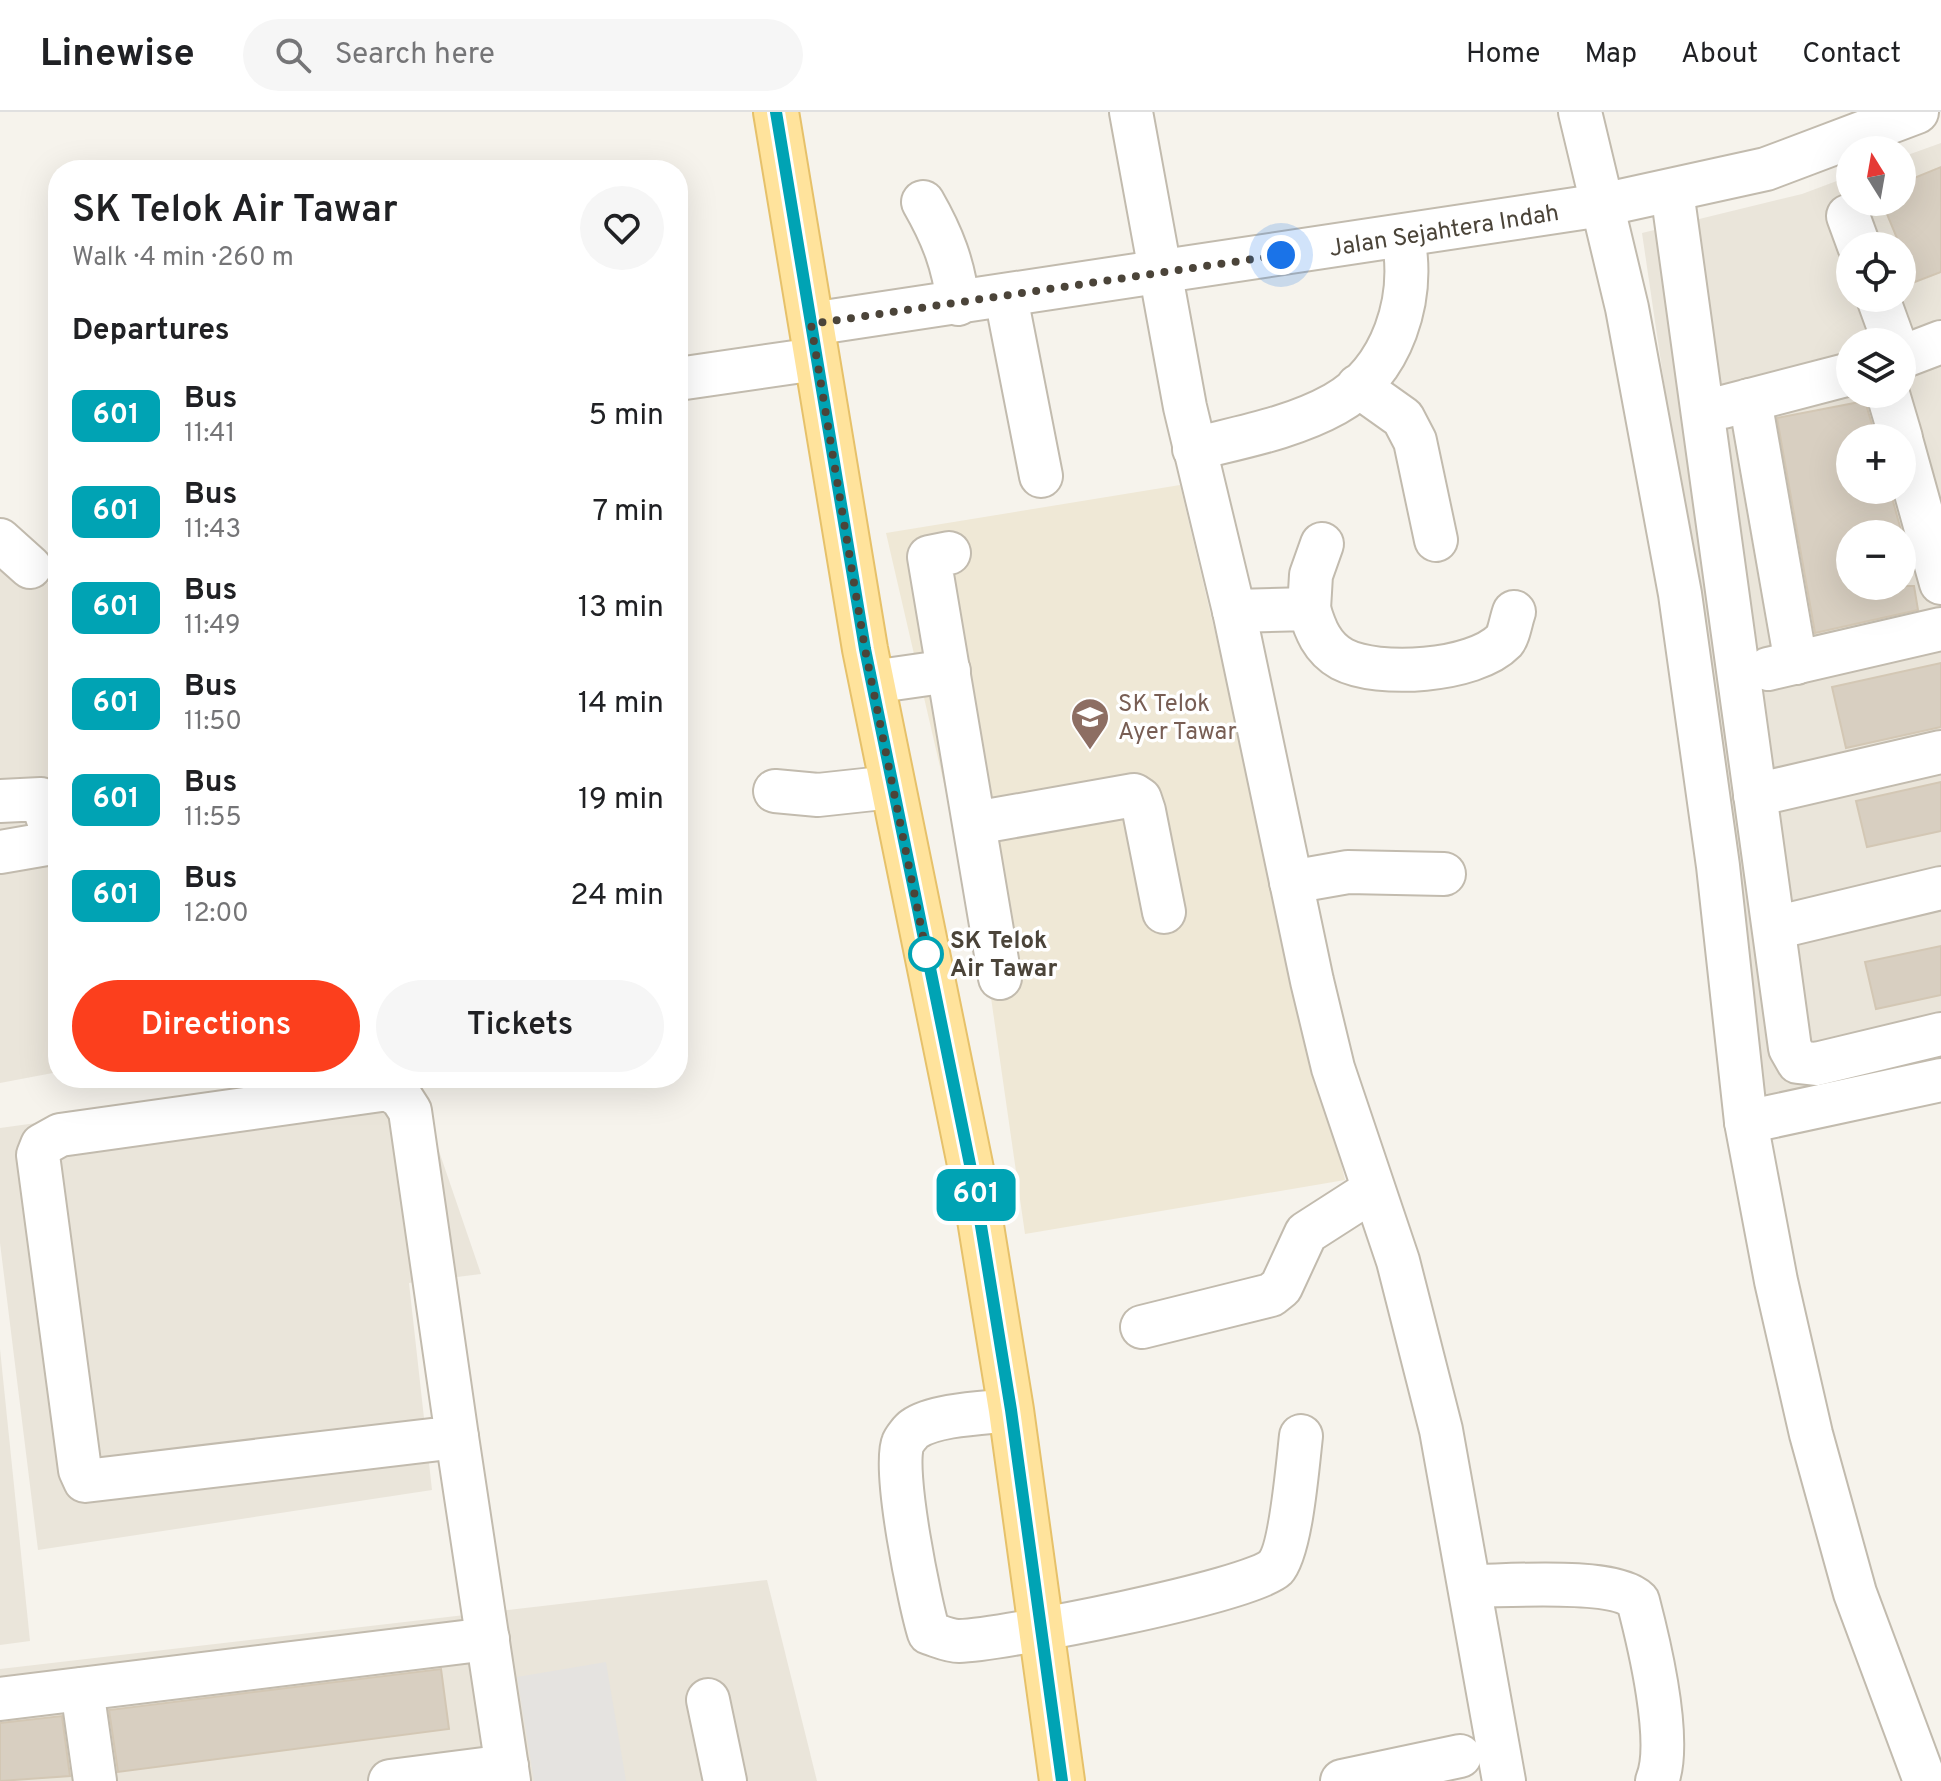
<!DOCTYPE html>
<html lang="en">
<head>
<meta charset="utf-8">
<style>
	:root { --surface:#fff; --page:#f6f6f6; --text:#202124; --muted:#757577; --line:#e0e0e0; --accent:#fc3f1d }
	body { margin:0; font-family:Overpass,sans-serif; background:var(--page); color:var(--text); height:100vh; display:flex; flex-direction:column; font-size:30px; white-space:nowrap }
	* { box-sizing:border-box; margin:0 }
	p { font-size:26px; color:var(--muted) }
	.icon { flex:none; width:44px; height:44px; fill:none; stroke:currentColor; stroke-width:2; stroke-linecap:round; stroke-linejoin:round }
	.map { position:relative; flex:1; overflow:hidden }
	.sheet { position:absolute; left:48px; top:48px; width:640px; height:928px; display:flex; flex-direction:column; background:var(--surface); border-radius:32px; box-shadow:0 8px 32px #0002 }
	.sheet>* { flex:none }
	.badge { padding:0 16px; border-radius:12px; font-size:28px; line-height:52px }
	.needle { width:52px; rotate:349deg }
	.fabs { position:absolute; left:1836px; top:24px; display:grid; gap:16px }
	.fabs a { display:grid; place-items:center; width:80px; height:80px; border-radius:50%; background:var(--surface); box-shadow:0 8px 32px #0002; font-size:40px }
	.you { position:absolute; width:40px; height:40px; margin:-20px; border:6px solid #fff; border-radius:50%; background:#1a73e8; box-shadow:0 0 0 12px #1a73e833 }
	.map>.badge { position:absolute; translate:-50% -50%; box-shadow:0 0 0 4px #fff }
	h2 { padding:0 24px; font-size:30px; line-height:72px }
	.round { display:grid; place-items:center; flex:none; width:84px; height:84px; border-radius:42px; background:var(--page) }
	.overview { display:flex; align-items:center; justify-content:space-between; height:136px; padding:0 24px }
	h1 { font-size:38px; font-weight:600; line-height:60px }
	.primary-button { display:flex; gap:16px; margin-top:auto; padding:16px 24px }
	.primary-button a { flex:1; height:92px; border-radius:48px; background:var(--accent); color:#fff; font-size:32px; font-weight:600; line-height:92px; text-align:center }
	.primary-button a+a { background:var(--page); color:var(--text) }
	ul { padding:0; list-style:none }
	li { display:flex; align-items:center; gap:24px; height:96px; padding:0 24px }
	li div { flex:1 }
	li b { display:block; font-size:30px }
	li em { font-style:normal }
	li .badge { min-width:88px; font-weight:700; text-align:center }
	header { display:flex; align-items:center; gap:48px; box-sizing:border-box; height:112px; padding:0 40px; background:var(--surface); border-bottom:2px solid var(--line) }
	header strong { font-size:38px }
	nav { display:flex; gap:44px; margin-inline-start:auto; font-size:28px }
	.search { width:560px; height:72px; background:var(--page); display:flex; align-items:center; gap:20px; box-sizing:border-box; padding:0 28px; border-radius:44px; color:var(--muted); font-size:30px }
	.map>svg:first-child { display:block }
	.residential { fill:#eae5da; fill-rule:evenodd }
	.education { fill:#efe8d6 }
	.parking { fill:#e5e3e0 }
	.building { fill:#d8cfc1; stroke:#d3c7b4; stroke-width:2 }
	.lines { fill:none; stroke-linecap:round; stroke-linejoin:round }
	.minor-casing { stroke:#c2bbae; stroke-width:46 }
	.major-casing { stroke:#e6c16a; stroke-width:48 }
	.minor { stroke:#fff; stroke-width:42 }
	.major { stroke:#ffe39c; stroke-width:44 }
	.line-casing { stroke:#fff; stroke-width:18 }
	.line { stroke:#00a3b4; stroke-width:12 }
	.walk { stroke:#4b4439; stroke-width:8; stroke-dasharray:0 14.4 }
	.stop-dot { fill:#fff; stroke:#00a3b4; stroke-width:4 }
	.labels { text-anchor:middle; stroke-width:7; stroke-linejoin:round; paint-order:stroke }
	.street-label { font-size:24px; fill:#4b4439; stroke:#fff }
	.education-label { font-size:24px; fill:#785e54; stroke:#fff; text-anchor:start }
	.stop-label { font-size:24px; font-weight:bold; fill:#4b4439; stroke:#fff; text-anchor:start }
</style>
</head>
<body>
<header>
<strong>Linewise</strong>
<div class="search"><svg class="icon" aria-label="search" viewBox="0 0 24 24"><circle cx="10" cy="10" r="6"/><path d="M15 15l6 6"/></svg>Search here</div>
<nav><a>Home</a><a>Map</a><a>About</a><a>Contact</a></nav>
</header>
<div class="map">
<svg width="1941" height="1669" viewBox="0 0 1941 1669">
	<rect width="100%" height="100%" fill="#f6f3ec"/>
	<g class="residential">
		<path d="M1941 31V954L1765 993 1742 801 1642 121 1802 82 1850 64V90H1902V45ZM1850 134H1902V186H1850ZM1850 230H1902V282H1850ZM1850 326H1902V378H1850ZM1850 422H1902V474H1850Z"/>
		<path d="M0 447 58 476V960L0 971Z"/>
		<path d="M364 966H414L481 1162 409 1171 432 1378 38 1438 0 1131V1016Z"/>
		<path d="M0 1237 30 1529 0 1533Z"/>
		<path d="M767 1468 817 1669H0V1557Z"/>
	</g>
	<path class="education" d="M1180 373 1345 1068 1025 1122 987 858 886 421Z"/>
	<path class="parking" d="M606 1550 626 1669H534L517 1565Z"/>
	<g class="building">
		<path d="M1941 55V160L1915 170 1882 90H1902V71Z"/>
		<path d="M1865 289 1876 326H1850V378H1890L1902 422H1850V474H1914L1918 498 1815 521 1777 306Z"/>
		<path d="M1941 551V615L1846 636 1832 575Z"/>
		<path d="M1941 670V719L1867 735 1856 689Z"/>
		<path d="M1941 834V883L1876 897 1865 850Z"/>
		<path d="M441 1557 449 1617 118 1660 109 1598Z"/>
		<path d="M62 1604 70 1664 0 1669V1611Z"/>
	</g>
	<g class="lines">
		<g class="minor-casing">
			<g id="minor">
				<path d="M1131 0 1185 295 1234 499 1312 869 1333 956 1398 1149 1441 1318 1504 1669"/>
				<path d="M1580 0 1627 196 1680 482 1718 754 1746 1010 1776 1169 1811 1322 1855 1481 1925 1669"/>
				<path d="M1672 79 1790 936 1798 950 1816 952 1941 922"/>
				<path d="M923 90C942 123 954 153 958 192"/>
				<path d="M1848 104 1859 134"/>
				<path d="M1006 185 1041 364"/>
				<path d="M1878 186 1894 230"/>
				<path d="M811 212 1602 93 1766 57 1917 0"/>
				<path d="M1902 245 1941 230"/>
				<path d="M678 267 816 247"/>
				<path d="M1358 274 1403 306 1415 329 1436 428"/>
				<path d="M1888 282 1901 326"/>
				<path d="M1750 288 1796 551"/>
				<path d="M1723 295 1850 262"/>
				<path d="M1902 331 1941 471"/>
				<path d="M1194 337C1241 325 1292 316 1335 292 1394 259 1415 186 1403 125"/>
				<path d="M0 428 30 455"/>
				<path d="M949 441 929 445 1000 866"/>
				<path d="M1309 497 1311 463 1322 432"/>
				<path d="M1234 499 1309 497C1315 517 1322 536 1342 547 1378 566 1474 560 1504 529 1509 523 1511 508 1514 500"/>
				<path d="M1768 557 1941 517"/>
				<path d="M872 570 949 559"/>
				<path d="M775 679 818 683 892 675"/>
				<path d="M1755 683 1941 640"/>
				<path d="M0 689 41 687 56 730"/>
				<path d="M975 711 1134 683 1140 687 1144 699 1164 800"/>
				<path d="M0 740 58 730"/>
				<path d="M1291 770 1348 760 1444 762"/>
				<path d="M1774 816 1941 776"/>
				<path d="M388 977 401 985 410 999 457 1325 85 1369 80 1358 38 1043 42 1033 60 1023Z"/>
				<path d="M1746 1010 1941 968"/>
				<path d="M1142 1215 1271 1183 1281 1175 1306 1121 1373 1078"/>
				<path d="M1011 1298C986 1301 935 1302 914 1317 911 1319 904 1328 903 1331 892 1355 920 1493 929 1521 939 1524 949 1529 959 1529 1001 1528 1252 1479 1275 1456 1291 1439 1298 1350 1301 1324"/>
				<path d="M457 1325 509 1669"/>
				<path d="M1470 1474C1507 1474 1615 1465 1638 1489 1649 1531 1673 1630 1657 1669"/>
				<path d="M82 1577 95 1669"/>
				<path d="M0 1587 488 1527"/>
				<path d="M708 1588 725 1669"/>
				<path d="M390 1669 507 1654"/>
				<path d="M1342 1669 1460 1644"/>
			</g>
		</g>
		<g class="major-casing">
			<path id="major" d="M776 0 865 537 975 1077 1011 1298 1062 1669"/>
		</g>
		<use href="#minor" class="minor"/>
		<use href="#major" class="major"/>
	</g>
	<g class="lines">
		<g class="line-casing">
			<path id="line" d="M776 0 865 537 975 1077 1011 1298 1062 1669"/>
		</g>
		<use href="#line" class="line"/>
		<path class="walk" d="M926 842 929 854 865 537 811 212 1281 143"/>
	</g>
	<defs>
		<g id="school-pin" transform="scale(2)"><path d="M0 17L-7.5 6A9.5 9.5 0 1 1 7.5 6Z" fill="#8d6e63" stroke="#fff"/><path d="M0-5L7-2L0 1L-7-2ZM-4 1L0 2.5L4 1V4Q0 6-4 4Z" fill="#fff"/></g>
	</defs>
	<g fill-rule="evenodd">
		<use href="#school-pin" x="1090" y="605"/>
	</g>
	<circle class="stop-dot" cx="926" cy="842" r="16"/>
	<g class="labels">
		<g class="street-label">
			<text transform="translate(1444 118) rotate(-9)" y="8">Jalan Sejahtera Indah</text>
		</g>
		<g class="education-label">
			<text x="1118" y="599">SK Telok<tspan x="1118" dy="28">Ayer Tawar</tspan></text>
		</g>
		<g class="stop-label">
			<text x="950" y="836">SK Telok<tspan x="950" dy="28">Air Tawar</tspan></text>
		</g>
	</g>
</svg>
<div class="fabs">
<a><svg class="needle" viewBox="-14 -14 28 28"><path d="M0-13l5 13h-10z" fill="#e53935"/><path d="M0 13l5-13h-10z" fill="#757577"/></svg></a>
<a><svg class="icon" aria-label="locate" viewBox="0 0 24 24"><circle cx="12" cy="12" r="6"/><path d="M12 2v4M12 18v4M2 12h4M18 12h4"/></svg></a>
<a><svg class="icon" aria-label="layers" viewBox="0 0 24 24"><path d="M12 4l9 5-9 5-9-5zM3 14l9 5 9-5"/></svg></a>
<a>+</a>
<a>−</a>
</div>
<div class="you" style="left:1281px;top:143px"></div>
<b class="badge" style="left:976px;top:1083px;background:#00a3b4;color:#fff">601</b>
<section class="sheet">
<div class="overview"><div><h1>SK Telok Air Tawar</h1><p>Walk · 4 min · 260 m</p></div><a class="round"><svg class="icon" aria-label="heart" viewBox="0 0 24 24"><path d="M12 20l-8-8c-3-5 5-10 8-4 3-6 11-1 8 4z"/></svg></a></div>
<h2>Departures</h2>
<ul>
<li><span class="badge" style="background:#00a3b4;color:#fff">601</span><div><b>Bus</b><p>11:41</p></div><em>5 min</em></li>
<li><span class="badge" style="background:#00a3b4;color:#fff">601</span><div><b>Bus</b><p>11:43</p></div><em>7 min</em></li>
<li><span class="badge" style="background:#00a3b4;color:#fff">601</span><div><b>Bus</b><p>11:49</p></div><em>13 min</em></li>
<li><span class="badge" style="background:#00a3b4;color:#fff">601</span><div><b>Bus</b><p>11:50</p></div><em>14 min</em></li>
<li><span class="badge" style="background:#00a3b4;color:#fff">601</span><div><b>Bus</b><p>11:55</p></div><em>19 min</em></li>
<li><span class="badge" style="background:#00a3b4;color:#fff">601</span><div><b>Bus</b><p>12:00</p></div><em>24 min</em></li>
</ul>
<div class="primary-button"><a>Directions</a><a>Tickets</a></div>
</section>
</div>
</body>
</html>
